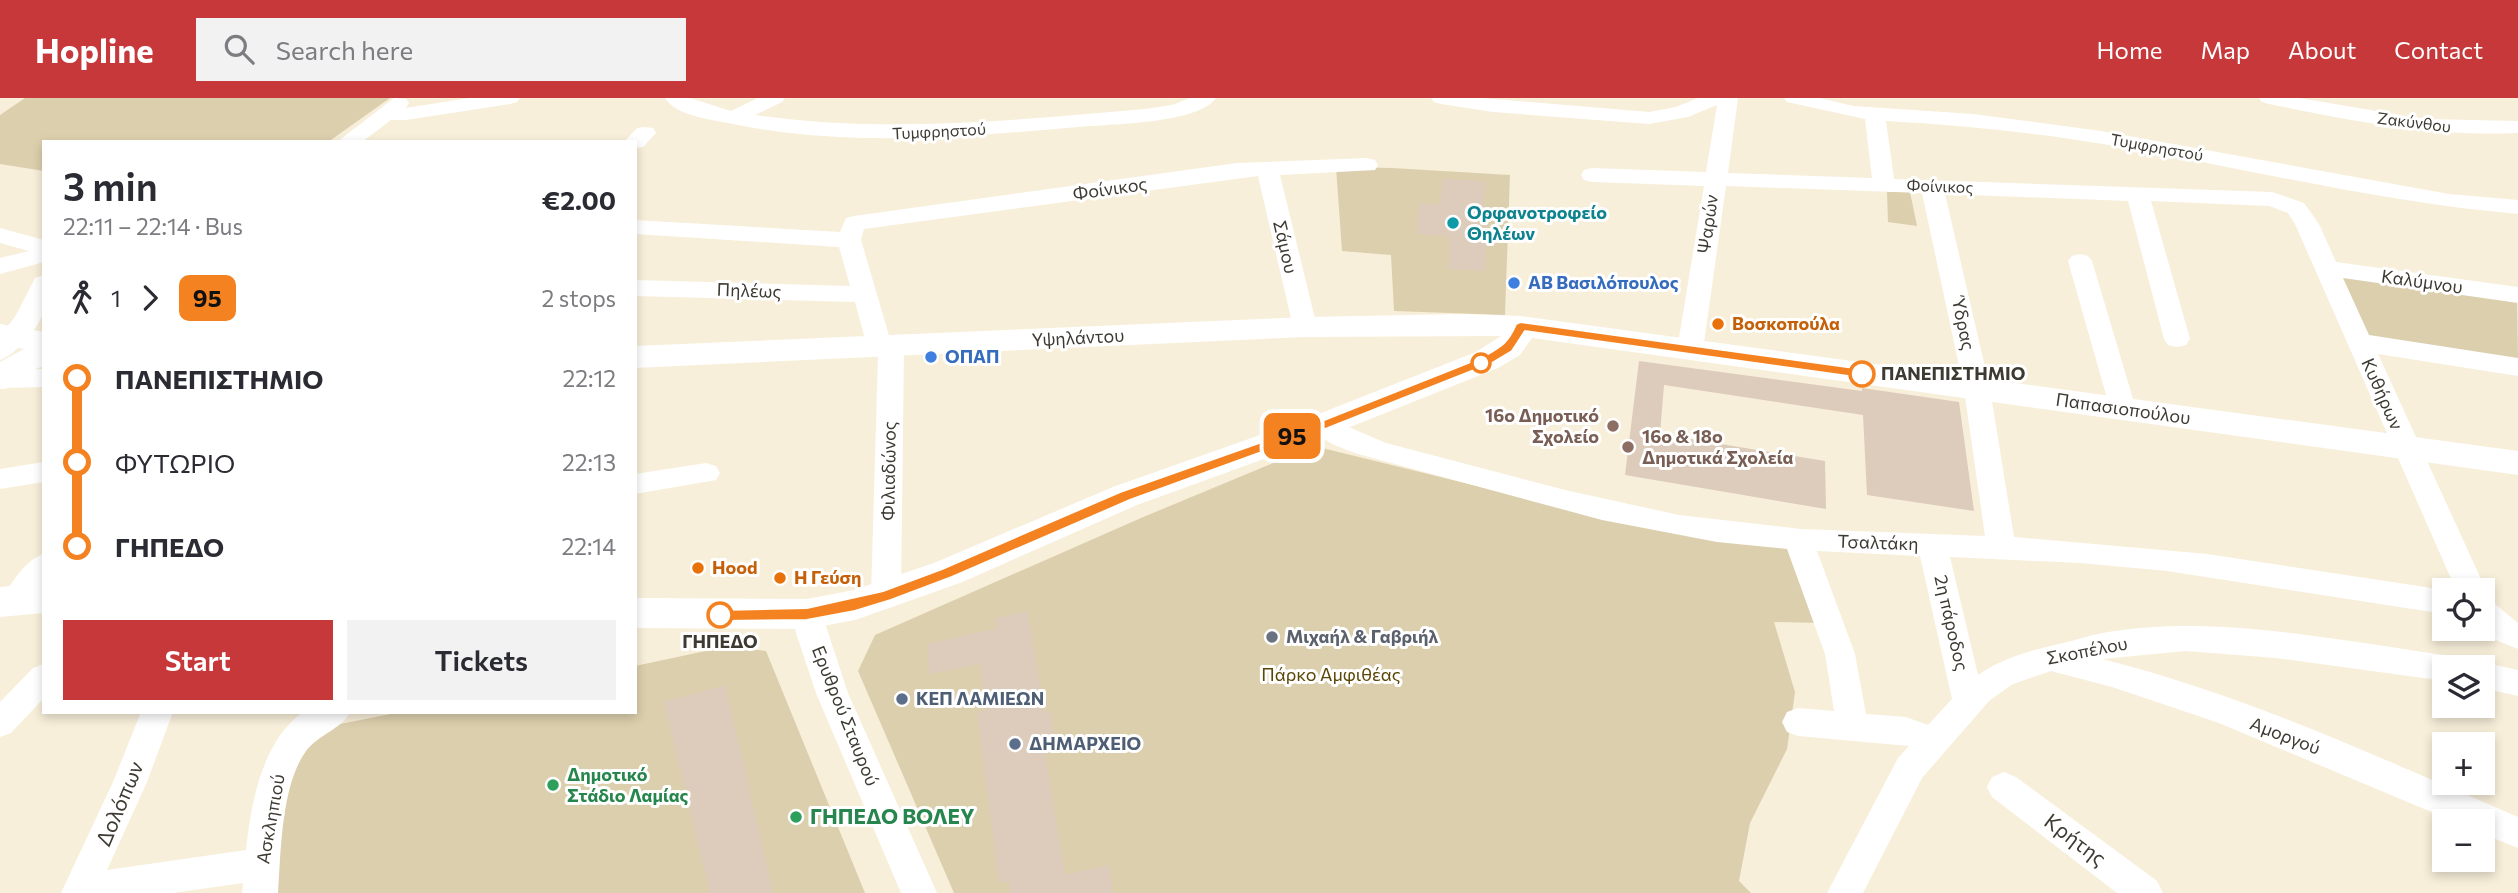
<!DOCTYPE html>
<html lang="en">
<head>
<meta charset="utf-8">
<style>
	:root { --surface:#fff; --page:#f2f2f3; --text:#2b2b33; --muted:#7c7c81; --accent:#c7383b }
	body { margin:0; font-family:Commissioner,sans-serif; background:var(--page); color:var(--text); height:100vh; display:flex; flex-direction:column; font-size:26px; white-space:nowrap }
	* { box-sizing:border-box; margin:0 }
	p { font-size:23px; color:var(--muted) }
	.icon { flex:none; width:38px; height:38px; fill:none; stroke:currentColor; stroke-width:2; stroke-linecap:round; stroke-linejoin:round }
	.map { position:relative; flex:1; overflow:hidden }
	.details { position:absolute; left:42px; top:42px; width:595px; height:574px; display:flex; flex-direction:column; background:var(--surface); border-radius:0px; box-shadow:0 4px 10px #0003 }
	.details>* { flex:none }
	.badge { padding:0 14px; border-radius:10px; font-size:24px; line-height:46px }
	.controls { position:absolute; left:2432px; top:480px; display:grid; gap:14px }
	.controls a { display:grid; place-items:center; width:63px; height:63px; border-radius:0px; background:var(--surface); box-shadow:0 4px 10px #0003; font-size:35px }
	.map>.badge { position:absolute; translate:-50% -50%; box-shadow:0 0 0 4px #fff }
	.legs { display:flex; align-items:center; gap:10px; height:77px; padding:0 21px; font-size:23px }
	.legs p { margin-inline-start:auto }
	.headline { display:flex; align-items:center; justify-content:space-between; height:119px; padding:0 21px }
	h1 { font-size:38px; font-weight:600; line-height:52px }
	.action { display:flex; gap:14px; margin-top:auto; padding:14px 21px }
	.action a { flex:1; height:80px; border-radius:0px; background:var(--accent); color:#fff; font-size:28px; font-weight:600; line-height:80px; text-align:center }
	.action a+a { background:var(--page); color:var(--text) }
	ul { padding:0 21px; list-style:none }
	li { display:flex; align-items:center; gap:24px; height:84px; font-size:26px }
	li i { display:grid; place-items:center; width:10px; height:100%; margin:0 9px; background:currentColor }
	li i::after { content:''; width:18px; height:18px; margin:-9px; border:5px solid; border-radius:50%; background:var(--surface) }
	li p { margin-inline-start:auto }
	li:first-child i { background:linear-gradient(#0000 50%,currentColor 0) }
	li:last-child i { background:linear-gradient(currentColor 50%,#0000 0) }
	header { display:flex; align-items:center; gap:42px; box-sizing:border-box; height:98px; padding:0 35px; background:var(--accent); color:#fff }
	header strong { font-size:33px }
	nav { display:flex; gap:38px; margin-inline-start:auto; font-size:24px }
	.search { width:490px; height:63px; background:var(--page); display:flex; align-items:center; gap:18px; box-sizing:border-box; padding:0 24px; border-radius:0px; color:var(--muted); font-size:26px }
	.map>svg:first-child { display:block }
	.green { fill:#dccfad }
	.building { fill:#ddcbbb }
	.lines { fill:none; stroke-linecap:round; stroke-linejoin:round }
	.minor { fill:#fff; fill-rule:evenodd }
	.major { fill:#fff; fill-rule:evenodd }
	.line-1 { fill:#f58220; stroke:#fff; stroke-width:2 }
	.culture-dot { fill:#0f9aa8; stroke:#fff; stroke-width:2.5 }
	.shop-dot { fill:#3f7fe0; stroke:#fff; stroke-width:2.5 }
	.food-dot { fill:#e8710a; stroke:#fff; stroke-width:2.5 }
	.stop-1-dot { fill:#fff; stroke:#f58220; stroke-width:3.5 }
	.education-dot { fill:#8d6e63; stroke:#fff; stroke-width:2.5 }
	.worship-dot { fill:#6b7280; stroke:#fff; stroke-width:2.5 }
	.service-dot { fill:#5c6f8a; stroke:#fff; stroke-width:2.5 }
	.leisure-dot { fill:#2e9e5b; stroke:#fff; stroke-width:2.5 }
	.labels { text-anchor:middle; stroke-width:6; stroke-linejoin:round; paint-order:stroke }
	.far-street-label { font-size:16px; fill:#3d3a32; stroke:#fff }
	.street-label { font-size:18px; fill:#3d3a32; stroke:#fff }
	.culture-label { font-size:18px; font-weight:bold; fill:#0d838f; stroke:#fff; text-anchor:start }
	.shop-label { font-size:18px; font-weight:bold; fill:#366cbe; stroke:#fff; text-anchor:start }
	.food-label { font-size:18px; font-weight:bold; fill:#c56008; stroke:#fff; text-anchor:start }
	.stop-label { font-size:18px; font-weight:bold; fill:#3d3a32; stroke:#fff; text-anchor:start }
	.education-label { font-size:18px; font-weight:bold; fill:#785e54; stroke:#fff; text-anchor:end }
	.worship-label { font-size:18px; font-weight:bold; fill:#5b616d; stroke:#fff; text-anchor:start }
	.park-label { font-size:18px; fill:#5a4605; stroke:#fff }
	.service-label { font-size:18px; font-weight:bold; fill:#4e5e75; stroke:#fff; text-anchor:start }
	.leisure-label { font-size:18px; font-weight:bold; fill:#27864d; stroke:#fff; text-anchor:start }
	.near-street-label { font-size:21px; fill:#3d3a32; stroke:#fff }
	.near-leisure-label { font-size:21px; font-weight:bold; fill:#27864d; stroke:#fff; text-anchor:start }
</style>
</head>
<body>
<header>
<strong>Hopline</strong>
<div class="search"><svg class="icon" aria-label="search" viewBox="0 0 24 24"><circle cx="10" cy="10" r="6"/><path d="M15 15l6 6"/></svg>Search here</div>
<nav><a>Home</a><a>Map</a><a>About</a><a>Contact</a></nav>
</header>
<div class="map">
<svg width="2518" height="795" viewBox="0 0 2518 795">
	<rect width="100%" height="100%" fill="#f8efda"/>
	<g class="green">
		<path d="M25 0H390L328 44H44V73L0 66V17Z"/>
		<path d="M1336 69 1392 70 1510 77 1505 217 1394 213 1391 157 1342 153Z"/>
		<path d="M1887 94H1910L1917 128 1888 124Z"/>
		<path d="M2342 179 2517 204 2518 263 2367 240Z"/>
		<path d="M1314 348 1616 422 1791 446 1819 525 1774 524 1795 594 1787 651 1750 725 1739 783 1751 795H954L858 573 875 537 1141 420Z"/>
		<path d="M729 548 766 553 865 795H265L292 657 335 627 401 614H635V568Z"/>
	</g>
	<g class="building">
		<path d="M1442 81 1486 83 1483 113 1488 114 1485 173 1449 171 1450 139 1417 136 1419 105 1440 107Z"/>
		<path d="M1639 263 1862 293V290L1959 304 1974 413 1867 397 1863 317 1664 287 1660 336 1825 363 1826 411 1625 377Z"/>
		<path d="M1027 513 1045 614 1050 613 1054 637 1048 638 1051 655 1045 657 1065 777 1109 767 1113 795H1010L1009 783 999 785 977 615 985 613 980 566 929 576 927 546 998 530 996 520Z"/>
		<path d="M725 587 773 795H710L664 604Z"/>
	</g>
	<g class="lines">
		<g class="minor">
			<path d="M394 0 406 1 409 5 406 10 469 0H520L517 4 510 6 406 22H391L362 44H337Z"/>
			<path d="M665 0H690L731 13 758 0H785L782 4 755 17C885 36 1015 22 1145 11L1172 7 1190 0H1216C1198 26 1109 26 1078 29 962 39 843 50 728 25 708 21 677 18 665 0Z"/>
			<path d="M1431 0H1482L1649 14 1676 9 1698 0H1738L1728 75 1872 80 1865 21 1787 4 1784 0H1820L1853 8 1973 16 2101 33 2449 96 2518 102V116C2378 104 2241 69 2103 46 2032 34 1959 27 1886 23L1894 81 2272 94 2304 105 2319 126 2336 164 2518 189V205L2343 180 2369 237 2518 260V278L2378 256 2486 492 2483 497V492H2456L2295 126 2288 115 2269 108 2151 103 2190 241 2186 247 2177 249 2168 247 2164 241 2128 103 1945 96 1990 291 2014 439 2207 456 2445 492V516L2167 473 2080 465 1950 459 1978 577C2004 559 2033 552 2063 545 2080 541 2097 535 2115 533 2218 517 2342 543 2445 557L2456 561 2460 569H2445V583L2276 560 2186 553 2102 561C2246 597 2382 661 2518 719V750L2483 736V723H2453L2219 625 2112 589 2051 573 2013 586 1990 602 1922 680 1863 795H1827L1898 660 1909 648 1798 638 1787 634 1782 624 1787 614 1798 610 1834 613 1825 556 1787 451 1717 444 1602 422 1358 356C1342 350 1319 343 1310 327L1314 320 1323 318 1386 345 1565 392 1679 417 1801 431 1985 438 1964 291 1922 95 1726 88 1703 252 1699 258 1690 261 1681 258 1677 252 1704 88 1592 84 1584 82 1581 77 1584 72 1592 70 1706 74 1717 7 1688 19 1649 26 1493 14 1441 6 1434 4ZM1817 453 1920 458 1952 601 1928 627 1906 619 1866 616 1855 556Z"/>
			<path d="M2259 0H2299L2424 21 2518 23V35C2433 39 2352 23 2269 6L2262 4Z"/>
			<path d="M645 29 653 30 656 35 643 49 635 50V44H624L637 30Z"/>
			<path d="M1367 60 1375 62 1378 67 1375 72 1280 77 1317 229 1314 235 1305 237 1296 235 1293 229 1258 78 864 131 861 142 890 241 900 243 904 249 901 498 897 506 886 510 875 506 871 498 878 257 871 255 867 249 855 204 635 198V182L850 188 839 149 635 136V122L840 134 846 120 854 118 1237 65Z"/>
			<path d="M0 130 44 142V164L0 176V160L29 153 0 145Z"/>
			<path d="M2080 156 2088 158 2092 163 2136 311 2132 318 2123 320 2114 318 2110 311 2068 163 2072 158Z"/>
			<path d="M44 177C44 188 46 201 44 212 40 229 16 257 0 262V237L15 219 35 180Z"/>
			<path d="M44 271V289L0 290V272Z"/>
			<path d="M44 364V384L0 391V371Z"/>
			<path d="M706 365 716 368 720 375 716 382 635 396V376Z"/>
			<path d="M44 456C44 465 45 476 44 486 41 503 23 517 5 511L1 503C10 486 26 461 44 456Z"/>
			<path d="M2483 502 2494 505 2518 525V551L2491 540 2481 530H2483Z"/>
			<path d="M807 504 818 507 822 516 848 595 937 795H901L816 595 796 535 792 516 796 507Z"/>
			<path d="M2483 564 2518 572V598L2483 590V569H2471Z"/>
			<path d="M44 566V600L11 635 0 639V604L33 570Z"/>
			<path d="M141 614H173L147 684 107 772 246 752C251 705 262 643 303 614H350C342 631 319 636 306 653 281 688 281 753 278 795H242L243 785 173 795H61L113 684Z"/>
			<path d="M2004 674 2016 679 2157 783 2163 795H2117L1992 699 1987 689 1992 679Z"/>
		</g>
		<g class="major">
			<path d="M1465 216 1520 218 2518 353V377L1532 240 1520 257 1498 270 1335 335 1137 407 960 485 855 522 807 531 635 530V500L807 501 854 492 934 465 1113 389 1311 319 1476 254 1501 238 1305 239 635 270V248L1305 219Z"/>
			<path d="M0 226 44 234V268C38 270 31 272 26 276 16 284 14 291 0 291V264L24 251 0 246Z"/>
			<path d="M44 485V515L0 519V489Z"/>
		</g>
	</g>
	<path class="line-1" d="M1520 224 1862 271 1869 276 1862 280 1525 233 1512 253 1492 265 1328 330 1130 402 952 479 891 502 855 513 807 522 720 523 712 517 720 512 807 510 883 493 942 471 1120 394 1319 324 1483 259C1502 248 1507 246 1516 226Z"/>
	<circle class="culture-dot" cx="1453" cy="125" r="7"/>
	<g class="shop-dot">
		<circle cx="1514" cy="185" r="7"/>
		<circle cx="931" cy="259" r="7"/>
	</g>
	<g class="food-dot">
		<circle cx="1718" cy="226" r="7"/>
		<circle cx="698" cy="470" r="7"/>
		<circle cx="780" cy="480" r="7"/>
	</g>
	<g class="stop-1-dot">
		<circle cx="1481" cy="265" r="9"/>
		<circle cx="1862" cy="276" r="12"/>
		<circle cx="720" cy="517" r="12"/>
	</g>
	<g class="education-dot">
		<circle cx="1613" cy="328" r="7"/>
		<circle cx="1628" cy="349" r="7"/>
	</g>
	<circle class="worship-dot" cx="1272" cy="539" r="7"/>
	<g class="service-dot">
		<circle cx="902" cy="601" r="7"/>
		<circle cx="1015" cy="646" r="7"/>
	</g>
	<g class="leisure-dot">
		<circle cx="553" cy="687" r="7"/>
		<circle cx="796" cy="719" r="7"/>
	</g>
	<g class="labels">
		<g class="far-street-label">
			<text transform="translate(2414 24) rotate(7)" y="6">Ζακύνθου</text>
			<text transform="translate(939 33) rotate(-3)" y="6">Τυμφρηστού</text>
			<text transform="translate(2157 49) rotate(10)" y="6">Τυμφρηστού</text>
			<text transform="translate(1940 88) rotate(2)" y="6">Φοίνικος</text>
		</g>
		<g class="street-label">
			<text transform="translate(1110 91) rotate(-8)" y="6">Φοίνικος</text>
			<text transform="translate(1708 126) rotate(-82)" y="6">Ψαρών</text>
			<text transform="translate(1285 149) rotate(77)" y="6">Σάμου</text>
			<text transform="translate(2422 184) rotate(8)" y="6">Καλύμνου</text>
			<text transform="translate(749 193) rotate(2)" y="6">Πηλέως</text>
			<text transform="translate(1963 226) rotate(78)" y="6">Ύδρας</text>
			<text transform="translate(1078 240) rotate(-3)" y="6">Υψηλάντου</text>
			<text transform="translate(2382 296) rotate(66)" y="6">Κυθήρων</text>
			<text transform="translate(2123 311) rotate(8)" y="6">Παπασιοπούλου</text>
			<text transform="translate(889 373) rotate(-89)" y="6">Φιλιαδώνος</text>
			<text transform="translate(1878 445) rotate(2)" y="6">Τσαλτάκη</text>
			<text transform="translate(1951 525) rotate(77)" y="6">2η πάροδος</text>
			<text transform="translate(2087 553) rotate(-11)" y="6">Σκοπέλου</text>
			<text transform="translate(845 618) rotate(68)" y="6">Ερυθρού Σταυρού</text>
			<text transform="translate(2285 638) rotate(21)" y="6">Αμοργού</text>
			<text transform="translate(271 721) rotate(-80)" y="6">Ασκληπιού</text>
		</g>
		<g class="culture-label">
			<text x="1467" y="121">Ορφανοτροφείο<tspan x="1467" dy="21">Θηλέων</tspan></text>
		</g>
		<g class="shop-label">
			<text x="1528" y="191">ΑΒ Βασιλόπουλος</text>
			<text x="945" y="265">ΟΠΑΠ</text>
		</g>
		<g class="food-label">
			<text x="1732" y="232">Βοσκοπούλα</text>
			<text x="712" y="476">Hood</text>
			<text x="794" y="486">Η Γεύση</text>
		</g>
		<g class="stop-label">
			<text x="1881" y="282">ΠΑΝΕΠΙΣΤΗΜΙΟ</text>
			<text x="720" y="550" text-anchor="middle">ΓΗΠΕΔΟ</text>
		</g>
		<g class="education-label">
			<text x="1599" y="324">16ο Δημοτικό<tspan x="1599" dy="21">Σχολείο</tspan></text>
			<text x="1642" y="345" text-anchor="start">16ο &amp; 18ο<tspan x="1642" dy="21">Δημοτικά Σχολεία</tspan></text>
		</g>
		<g class="worship-label">
			<text x="1286" y="545">Μιχαήλ &amp; Γαβριήλ</text>
		</g>
		<g class="park-label">
			<text x="1331" y="583">Πάρκο Αμφιθέας</text>
		</g>
		<g class="service-label">
			<text x="916" y="607">ΚΕΠ ΛΑΜΙΕΩΝ</text>
			<text x="1029" y="652">ΔΗΜΑΡΧΕΙΟ</text>
		</g>
		<g class="leisure-label">
			<text x="567" y="683">Δημοτικό<tspan x="567" dy="21">Στάδιο Λαμίας</tspan></text>
		</g>
		<g class="near-street-label">
			<text transform="translate(120 706) rotate(-67)" y="7">Δολόπων</text>
			<text transform="translate(2075 742) rotate(37)" y="7">Κρήτης</text>
		</g>
		<g class="near-leisure-label">
			<text x="810" y="726">ΓΗΠΕΔΟ ΒΟΛΕΥ</text>
		</g>
	</g>
</svg>
<div class="controls">
<a><svg class="icon" aria-label="locate" viewBox="0 0 24 24"><circle cx="12" cy="12" r="6"/><path d="M12 2v4M12 18v4M2 12h4M18 12h4"/></svg></a>
<a><svg class="icon" aria-label="layers" viewBox="0 0 24 24"><path d="M12 4l9 5-9 5-9-5zM3 14l9 5 9-5"/></svg></a>
<a>+</a>
<a>−</a>
</div>
<b class="badge" style="left:1292px;top:338px;background:#f58220;color:#111">95</b>
<section class="details">
<div class="headline"><div><h1>3 min</h1><p>22:11 – 22:14 · Bus</p></div><b>€2.00</b></div>
<div class="legs"><svg class="icon" aria-label="walk" viewBox="0 0 24 24"><circle cx="13" cy="4" r="2"/><path d="M13 8l-2 6 4 7M11 14l-3 7M7 12l3-4h3l4 4"/></svg>1<svg class="icon" aria-label="forward" viewBox="0 0 24 24"><path d="M9 5l7 7-7 7"/></svg><b class="badge" style="background:#f58220;color:#111">95</b><p>2 stops</p></div>
<ul>
<li><i style="color:#f58220"></i><b>ΠΑΝΕΠΙΣΤΗΜΙΟ</b><p>22:12</p></li>
<li><i style="color:#f58220"></i><span>ΦΥΤΩΡΙΟ</span><p>22:13</p></li>
<li><i style="color:#f58220"></i><b>ΓΗΠΕΔΟ</b><p>22:14</p></li>
</ul>
<div class="action"><a>Start</a><a>Tickets</a></div>
</section>
</div>
</body>
</html>
